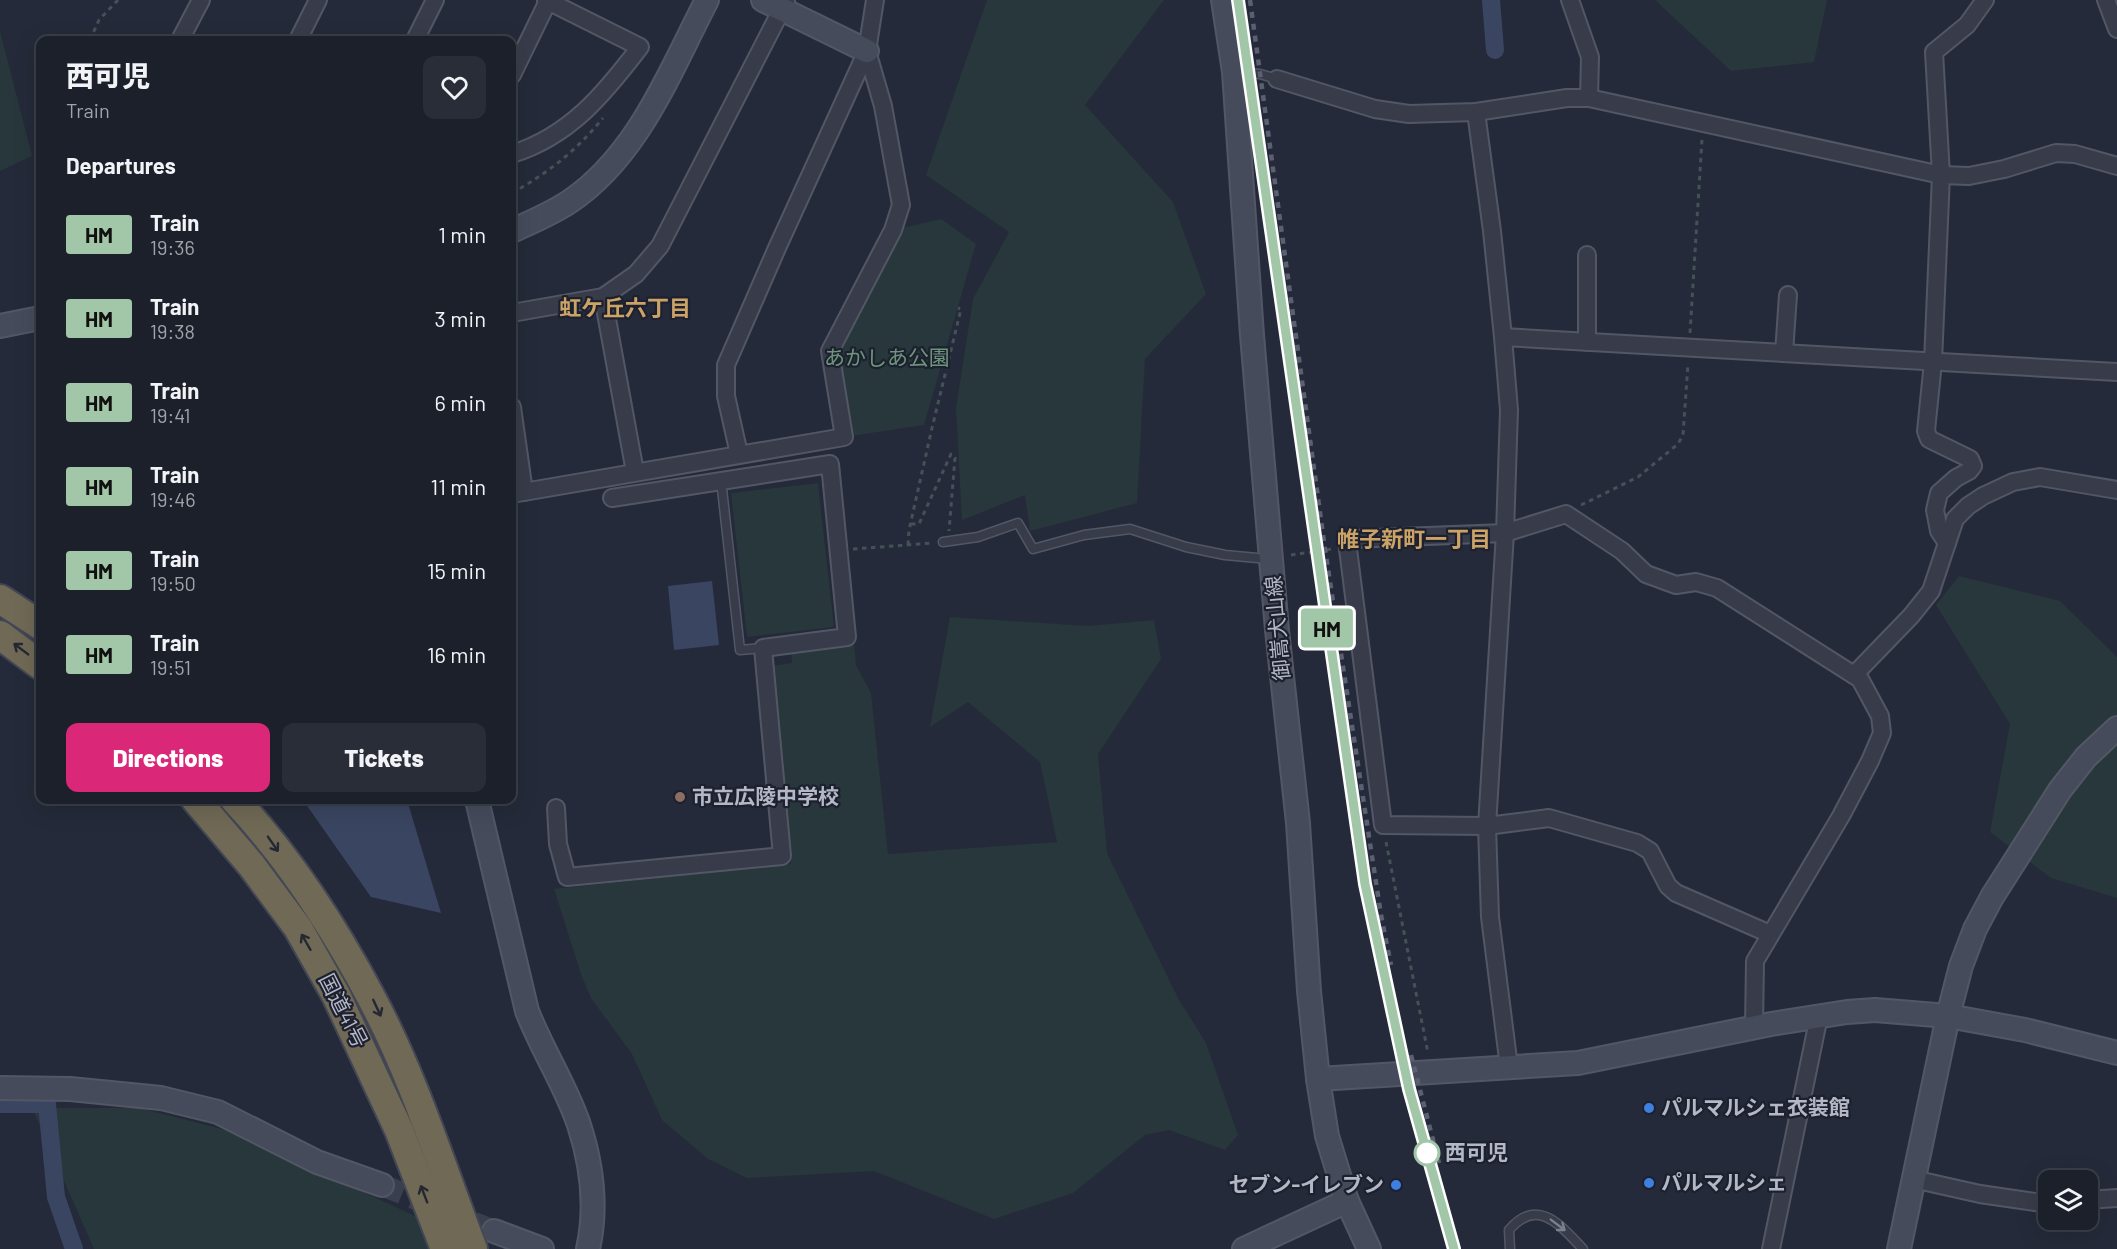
<!DOCTYPE html>
<html lang="en">
<head>
<meta charset="utf-8">
<style>
	:root { --surface:#1b202b; --page:#282d37; --text:#f1f3f6; --muted:#a0a3a9; --line:#393e47; --accent:#db2777 }
	body { margin:0; font-family:Barlow,"Noto Sans JP",sans-serif; background:var(--page); color:var(--text); height:100vh; display:flex; flex-direction:column; font-size:22px; white-space:nowrap }
	* { box-sizing:border-box; margin:0 }
	p { font-size:20px; color:var(--muted) }
	.icon { flex:none; width:33px; height:33px; fill:none; stroke:currentColor; stroke-width:2; stroke-linecap:round; stroke-linejoin:round }
	.map { position:relative; flex:1; overflow:hidden }
	.side { position:absolute; left:36px; top:36px; width:480px; height:768px; display:flex; flex-direction:column; background:var(--surface); border-radius:12px; box-shadow:0 6px 24px #0002,0 0 0 2px var(--line) }
	.side>* { flex:none }
	.badge { padding:0 12px; border-radius:4px; font-size:21px; line-height:39px }
	.fabs { position:absolute; left:2038px; top:1170px; display:grid; gap:12px }
	.fabs a { display:grid; place-items:center; width:60px; height:60px; border-radius:12px; background:var(--surface); box-shadow:0 6px 24px #0002,0 0 0 2px var(--line); font-size:30px }
	.map>.badge { position:absolute; translate:-50% -50%; box-shadow:0 0 0 3px #fff }
	h2 { padding:0 30px; font-size:22px; line-height:54px }
	.round { display:grid; place-items:center; flex:none; width:63px; height:63px; border-radius:12px; background:var(--page) }
	.head { display:flex; align-items:center; justify-content:space-between; height:102px; padding:0 30px }
	h1 { font-size:28px; font-weight:800; line-height:45px }
	.primary-button { display:flex; gap:12px; margin-top:auto; padding:12px 30px }
	.primary-button a { flex:1; height:69px; border-radius:12px; background:var(--accent); color:#fff; font-size:24px; font-weight:800; line-height:69px; text-align:center }
	.primary-button a+a { background:var(--page); color:var(--text) }
	ul { padding:0; list-style:none }
	li { display:flex; align-items:center; gap:18px; height:84px; padding:0 30px }
	li div { flex:1 }
	li b { display:block; font-size:22px }
	li em { font-style:normal }
	li .badge { min-width:66px; font-weight:700; text-align:center }
	.map>svg:first-child { display:block }
	.green { fill:#27373b }
	.water { fill:#3a4561 }
	.lines { fill:none; stroke-linecap:round; stroke-linejoin:round }
	.canal { stroke:#3a4561; stroke-width:18 }
	.secondary-tunnel { stroke:#393f4e; stroke-width:22; stroke-dasharray:22 11; stroke-linecap:butt }
	.lane-casing { stroke:#535765; stroke-width:11 }
	.street-casing { stroke:#535765; stroke-width:20 }
	.secondary-casing { stroke:#535765; stroke-width:26 }
	.highway-casing { stroke:#434755; stroke-width:32 }
	.path { stroke:#445258; stroke-width:3; stroke-dasharray:4.5 4.5; stroke-linecap:butt }
	.lane { stroke:#383c4a; stroke-width:8 }
	.street { stroke:#383c4a; stroke-width:16 }
	.secondary { stroke:#464b5c; stroke-width:22 }
	.highway { stroke:#6f6955; stroke-width:28 }
	.rail { stroke:#5a6071; stroke-width:4.5; stroke-dasharray:6 6; stroke-linecap:butt }
	.oneway { stroke:#252833 }
	.oneway2 { stroke:#7c808e }
	.line-casing { stroke:#fff; stroke-width:14 }
	.line { stroke:#a2c7a8; stroke-width:9 }
	.education-dot { fill:#8d6e63; stroke:#1d212f; stroke-width:2 }
	.shop-dot { fill:#3f7fe0; stroke:#1d212f; stroke-width:2 }
	.stop-dot { fill:#fff; stroke:#a2c7a8; stroke-width:3 }
	.labels { text-anchor:middle; stroke-width:4.5; stroke-linejoin:round; paint-order:stroke }
	.park-label { font-size:21px; fill:#6c957c; stroke:#1d212f }
	.street-label { font-size:21px; fill:#b3b7c6; stroke:#1d212f }
	.poi-label { font-size:21px; font-weight:bold; fill:#b3b7c6; stroke:#1d212f; text-anchor:start }
	.stop-label { font-size:21px; font-weight:bold; fill:#b3b7c6; stroke:#1d212f; text-anchor:start }
	.neighbourhood-label { font-size:22px; font-weight:bold; fill:#cca367; stroke:#1d212f }
</style>
</head>
<body>
<div class="map">
<svg width="2117" height="1249" viewBox="0 0 2117 1249">
	<rect width="100%" height="100%" fill="#242a39"/>
	<g class="green">
		<path d="M987 0H1164L1085 105 1173 202 1206 294 1145 359 1137 503 1030 531 1025 495 962 520 956 408 973 299 1009 232 926 175Z"/>
		<path d="M1655 0H1827L1814 62 1731 71Z"/>
		<path d="M0 31 32 156 0 171Z"/>
		<path d="M941 219 976 244 924 425 844 437 830 351 893 230Z"/>
		<path d="M818 483 834 627 747 637 731 493Z"/>
		<path d="M1959 576 2060 601 2117 657V898L2051 878 1990 832 2010 724 1936 605Z"/>
		<path d="M950 617 1088 626 1154 620 1161 659 1098 754 1107 853 1178 998 1206 1043 1238 1135 1225 1150 1169 1130 1145 1135 1073 1193 994 1219 874 1171 747 1178 708 1159 662 1120 632 1054 591 998 582 977 554 889 791 864 772 666 792 663 791 651 854 643 856 665 871 693 888 854 1057 842 1040 762 968 702 930 727Z"/>
		<path d="M32 1108H139L234 1132 486 1249H94Z"/>
	</g>
	<g class="water">
		<path d="M712 581 719 645 674 650 668 586Z"/>
		<path d="M303 800H407L441 913 371 897Z"/>
	</g>
	<g class="lines">
		<g class="canal">
			<path d="M1491 0 1495 50"/>
			<path d="M0 1104H47L56 1197 74 1249"/>
		</g>
		<path class="secondary-tunnel" d="M382 1185 494 1231"/>
		<g class="lane-casing">
			<g id="lane">
				<path d="M1237 72 1260 74 1277 79"/>
				<path d="M721 480 740 650 763 648"/>
				<path d="M943 542 978 537 1018 523 1033 549 1084 535 1130 529 1186 547 1225 555 1268 559"/>
				<path d="M1510 1249 1509 1230C1538 1196 1561 1226 1583 1249"/>
			</g>
		</g>
		<g class="street-casing">
			<g id="street">
				<path d="M1570 0 1590 57 1589 98"/>
				<path d="M2106 0 2117 29"/>
				<path d="M180 40 201 0"/>
				<path d="M298 40 318 0"/>
				<path d="M415 40 435 0"/>
				<path d="M512 75 548 1"/>
				<path d="M1277 79 1375 109 1409 114 1476 112 1567 98H1589L1941 175 1969 176 2004 169 2056 153 2075 154 2117 166"/>
				<path d="M1476 112 1492 231 1503 337 1509 410 1505 533 1487 826 1490 917 1509 1067"/>
				<path d="M512 154C570 136 604 94 640 47L546 0"/>
				<path d="M603 297 635 472"/>
				<path d="M512 313 603 297 636 274 660 246 786 1"/>
				<path d="M1503 337 2117 372"/>
				<path d="M1587 342V255"/>
				<path d="M1784 353 1788 295"/>
				<path d="M512 407 524 492"/>
				<path d="M739 454 726 396V365L777 248 867 51 875 0"/>
				<path d="M512 494 844 437 830 351 893 230 901 205 883 106 867 51"/>
				<path d="M1947 543 1939 531 1935 510 1939 493 1956 478 1969 471 1973 466 1970 459 1929 439 1926 431 1933 362 1941 175 1934 52 1967 25 1985 0"/>
				<path d="M1854 675 1911 616 1931 591 1955 519 1968 506 1983 496 2013 482 2040 477 2117 490"/>
				<path d="M556 808 558 844 567 877 782 856 763 648 847 637 830 464 612 498"/>
				<path d="M1754 1028 1755 961 1841 816 1870 761 1882 733 1880 716 1860 679 1717 588 1696 582 1676 585 1646 574 1622 551 1566 514 1505 533 1350 539 1348 549 1383 825 1487 826 1549 818 1637 843 1650 851 1668 886 1676 893 1770 934"/>
				<path d="M1913 1179 1980 1194 2049 1204"/>
				<path d="M2088 1200 2117 1198"/>
				<path d="M1771 1249 1819 1016"/>
			</g>
		</g>
		<g class="secondary-casing">
			<g id="secondary">
				<path d="M763 0 867 51"/>
				<path d="M1223 0 1234 72 1252 335 1277 630 1298 823 1309 991 1318 1079 1327 1136 1347 1201 1369 1249"/>
				<path d="M512 231C531 222 551 214 569 202 638 156 670 71 707 0"/>
				<path d="M0 326 40 318"/>
				<path d="M477 800 527 1011C542 1050 566 1086 579 1125 592 1165 597 1208 588 1249"/>
				<path d="M1318 1079 1578 1063 1771 1024 1847 1012 1875 1010 1948 1016 2025 1030 2117 1053"/>
				<path d="M0 1088 70 1089 161 1098 218 1112 317 1162 382 1185"/>
				<path d="M494 1231 542 1249"/>
				<path d="M1244 1249 1347 1201"/>
				<path d="M1899 1249 1948 1016 1961 966 1975 929 1992 897 2060 790 2086 757 2117 728"/>
			</g>
		</g>
		<g class="highway-casing">
			<g id="highway">
				<path d="M0 599 40 625"/>
				<path d="M0 635 40 665"/>
				<path d="M196 800 252 866 298 928 336 995 399 1130 445 1249"/>
				<path d="M235 800C290 859 334 927 372 999 414 1078 441 1165 473 1249"/>
			</g>
		</g>
		<g class="path">
			<path d="M90 40 99 20 118 0"/>
			<path d="M512 193C548 173 576 151 603 118"/>
			<path d="M1690 333 1702 139"/>
			<path d="M1581 505 1638 477 1678 444 1683 435 1688 364"/>
			<path d="M911 524H919L951 454 955 458 949 531"/>
			<path d="M908 545 909 530 932 428 961 309 958 308"/>
			<path d="M853 549 933 543"/>
			<path d="M1291 555 1332 549"/>
			<path d="M1386 842 1428 1053"/>
		</g>
		<use href="#lane" class="lane"/>
		<use href="#street" class="street"/>
		<use href="#secondary" class="secondary"/>
		<use href="#highway" class="highway"/>
		<g class="rail">
			<path d="M1238 0 1365 884 1409 1089 1454 1249"/>
			<path d="M1250 0 1325 549 1381 915 1391 965"/>
			<path d="M1411 1055 1439 1163"/>
		</g>
	</g>
	<defs><path id="oneway-shaft" d="M-6 0H5M1.5-3L5.5 0L1.5 3" fill="none" stroke-width="1.6" stroke-linecap="round" stroke-linejoin="round" transform="scale(1.5)"/></defs>
	<g class="oneway">
		<use href="#oneway-shaft" transform="translate(21 649) rotate(-143)"/>
		<use href="#oneway-shaft" transform="translate(273 844) rotate(55)"/>
		<use href="#oneway-shaft" transform="translate(306 942) rotate(-120)"/>
		<use href="#oneway-shaft" transform="translate(377 1008) rotate(65)"/>
		<use href="#oneway-shaft" transform="translate(424 1194) rotate(-111)"/>
	</g>
	<use class="oneway2" href="#oneway-shaft" transform="translate(1558 1225) rotate(37)"/>
	<g class="lines">
		<g class="line-casing">
			<path id="line" d="M1238 0 1365 884 1409 1089 1454 1249"/>
		</g>
		<use href="#line" class="line"/>
	</g>
	<circle class="education-dot" cx="680" cy="797" r="6"/>
	<g class="shop-dot">
		<circle cx="1649" cy="1108" r="6"/>
		<circle cx="1649" cy="1183" r="6"/>
		<circle cx="1396" cy="1185" r="6"/>
	</g>
	<circle class="stop-dot" cx="1427" cy="1153" r="12"/>
	<g class="labels">
		<g class="park-label">
			<text x="887" y="365">あかしあ公園</text>
		</g>
		<g class="street-label">
			<text transform="translate(1278 628) rotate(-95)" y="7">御嵩犬山線</text>
			<text transform="translate(343 1011) rotate(63)" y="7">国道41号</text>
		</g>
		<g class="poi-label">
			<text x="692" y="804">市立広陵中学校</text>
			<text x="1661" y="1115">パルマルシェ衣装館</text>
			<text x="1661" y="1190">パルマルシェ</text>
			<text x="1384" y="1192" text-anchor="end">セブン-イレブン</text>
		</g>
		<g class="stop-label">
			<text x="1445" y="1160">西可児</text>
		</g>
		<g class="neighbourhood-label">
			<text x="625" y="316">虹ケ丘六丁目</text>
			<text x="1414" y="547">帷子新町一丁目</text>
		</g>
	</g>
</svg>
<div class="fabs">
<a><svg class="icon" aria-label="layers" viewBox="0 0 24 24"><path d="M12 4l9 5-9 5-9-5zM3 14l9 5 9-5"/></svg></a>
</div>
<b class="badge" style="left:1327px;top:628px;background:#a2c7a8;color:#111">HM</b>
<section class="side">
<div class="head"><div><h1>西可児</h1><p>Train</p></div><a class="round"><svg class="icon" aria-label="heart" viewBox="0 0 24 24"><path d="M12 20l-8-8c-3-5 5-10 8-4 3-6 11-1 8 4z"/></svg></a></div>
<h2>Departures</h2>
<ul>
<li><span class="badge" style="background:#a2c7a8;color:#111">HM</span><div><b>Train</b><p>19:36</p></div><em>1 min</em></li>
<li><span class="badge" style="background:#a2c7a8;color:#111">HM</span><div><b>Train</b><p>19:38</p></div><em>3 min</em></li>
<li><span class="badge" style="background:#a2c7a8;color:#111">HM</span><div><b>Train</b><p>19:41</p></div><em>6 min</em></li>
<li><span class="badge" style="background:#a2c7a8;color:#111">HM</span><div><b>Train</b><p>19:46</p></div><em>11 min</em></li>
<li><span class="badge" style="background:#a2c7a8;color:#111">HM</span><div><b>Train</b><p>19:50</p></div><em>15 min</em></li>
<li><span class="badge" style="background:#a2c7a8;color:#111">HM</span><div><b>Train</b><p>19:51</p></div><em>16 min</em></li>
</ul>
<div class="primary-button"><a>Directions</a><a>Tickets</a></div>
</section>
</div>
</body>
</html>
